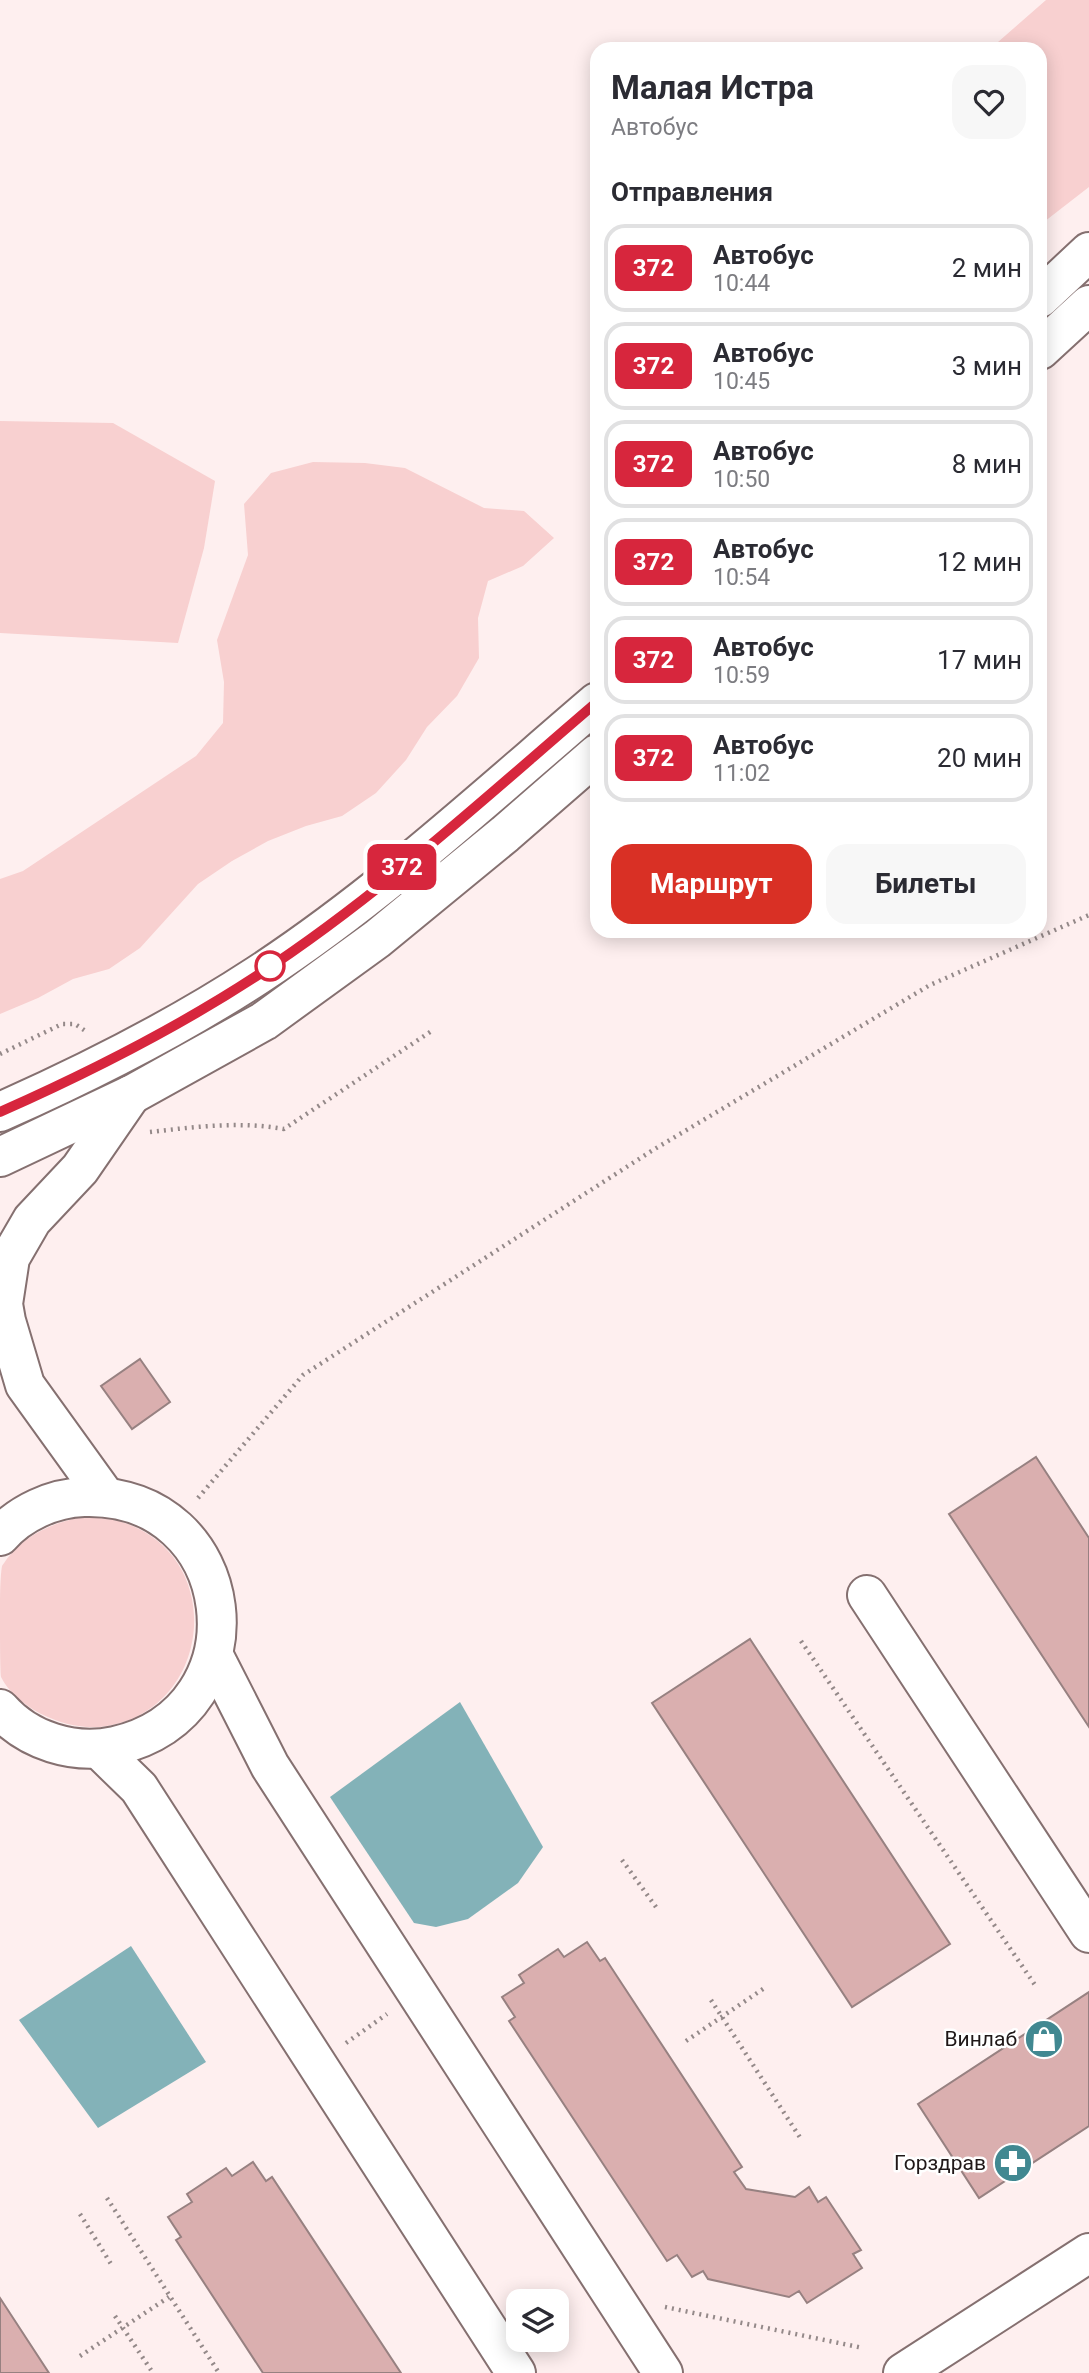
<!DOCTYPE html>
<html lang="ru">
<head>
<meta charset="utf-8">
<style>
	:root { --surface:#fff; --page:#f7f7f7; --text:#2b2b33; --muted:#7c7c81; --line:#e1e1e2; --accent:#d93025 }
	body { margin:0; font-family:Roboto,sans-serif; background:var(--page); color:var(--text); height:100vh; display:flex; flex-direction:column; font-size:26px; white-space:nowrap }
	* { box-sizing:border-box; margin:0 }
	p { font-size:23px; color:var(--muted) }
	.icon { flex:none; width:38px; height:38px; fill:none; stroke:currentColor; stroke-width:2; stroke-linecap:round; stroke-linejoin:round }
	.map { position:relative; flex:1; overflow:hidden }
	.side { position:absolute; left:590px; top:42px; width:457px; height:896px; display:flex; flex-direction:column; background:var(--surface); border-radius:21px; box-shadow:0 4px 18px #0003 }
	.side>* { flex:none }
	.badge { padding:0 14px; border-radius:10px; font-size:24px; line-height:46px }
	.fabs { position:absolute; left:506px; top:2289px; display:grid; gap:14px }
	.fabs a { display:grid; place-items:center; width:63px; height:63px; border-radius:14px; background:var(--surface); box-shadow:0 4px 18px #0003; font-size:35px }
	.map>.badge { position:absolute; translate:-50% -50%; box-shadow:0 0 0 4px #fff }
	h2 { padding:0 21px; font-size:26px; line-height:63px }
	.round { display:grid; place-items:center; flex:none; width:74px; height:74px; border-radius:21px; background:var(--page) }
	.summary { display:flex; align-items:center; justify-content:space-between; height:119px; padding:0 21px }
	h1 { font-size:33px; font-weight:700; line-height:52px }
	.primary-button { display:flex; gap:14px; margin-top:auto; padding:14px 21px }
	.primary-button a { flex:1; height:80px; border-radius:21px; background:var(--accent); color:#fff; font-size:28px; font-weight:700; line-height:80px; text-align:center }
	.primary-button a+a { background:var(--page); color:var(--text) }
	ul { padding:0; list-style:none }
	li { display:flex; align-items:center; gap:21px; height:88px; margin:0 14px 10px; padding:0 7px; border:4px solid var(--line); border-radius:21px }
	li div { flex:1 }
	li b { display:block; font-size:26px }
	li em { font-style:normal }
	li .badge { min-width:77px; font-weight:700; text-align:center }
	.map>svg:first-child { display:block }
	.green { fill:#f8d0d0 }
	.water { fill:#83b2b8 }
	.building { fill:#daafaf; stroke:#978181; stroke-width:2 }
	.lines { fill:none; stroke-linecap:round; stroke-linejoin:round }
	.minor-casing { stroke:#857070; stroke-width:42 }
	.major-casing { stroke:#857070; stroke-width:42 }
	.path { stroke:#948989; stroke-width:4.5; stroke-dasharray:2 5; stroke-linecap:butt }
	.minor { stroke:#fff; stroke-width:38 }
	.major { stroke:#fff; stroke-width:38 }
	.line-casing { stroke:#fff; stroke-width:16 }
	.line { stroke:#d7263d; stroke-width:10 }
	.stop-dot { fill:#fff; stroke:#d7263d; stroke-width:3.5 }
	.labels { text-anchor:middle; stroke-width:5; stroke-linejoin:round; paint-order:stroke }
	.poi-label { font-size:21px; fill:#201818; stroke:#fff; text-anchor:end }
</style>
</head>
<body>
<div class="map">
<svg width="1089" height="2373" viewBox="0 0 1089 2373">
	<rect width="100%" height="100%" fill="#feefef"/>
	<g class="green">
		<path d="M1046 0H1089V187L1040 225V49H990Z"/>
		<path d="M0 421 113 423 215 481 204 548 178 643 0 633Z"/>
		<path d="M313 462 365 463 405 468 484 508 524 511 554 538 523 566 488 581 478 618 479 658 457 696 427 727 406 760 376 793 342 816 306 826 268 841 232 861 198 884 140 948 109 969 73 979 38 998 0 1014V879L23 871 196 756 223 723 224 682 217 640 248 555 244 504 271 473Z"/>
		<path d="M81 1517C97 1518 113 1518 128 1524 230 1563 209 1716 100 1727 66 1730 17 1709 1 1677 0 1668 0 1626 0 1613 0 1600 0 1577 2 1566 20 1537 49 1524 81 1517Z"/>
	</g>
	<g class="water">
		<path d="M460 1702 543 1847 518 1883 468 1919 436 1927 414 1923 330 1797Z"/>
		<path d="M131 1946 206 2062 98 2128 19 2020Z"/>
	</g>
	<g class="building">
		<path d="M140 1359 170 1402 132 1429 101 1386Z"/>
		<path d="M1036 1457 1089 1538V1727L949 1514Z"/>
		<path d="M750 1639 950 1944 852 2007 652 1703Z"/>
		<path d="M587 1942 600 1961 605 1958 742 2167 734 2172 746 2189 795 2197 809 2187 818 2202 826 2197 861 2250 853 2254 862 2268 807 2303 799 2291 789 2297 708 2279 703 2271 692 2277 677 2255 667 2261 509 2021 515 2017 502 1997 524 1983 519 1975 558 1949 564 1957Z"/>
		<path d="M1089 1992V2126L979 2198 918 2104Z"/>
		<path d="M253 2162 266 2181 272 2177 401 2373H263L176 2240 181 2237 168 2217 192 2202 187 2194 226 2168 232 2176Z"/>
		<path d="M0 2298 49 2373H0Z"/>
	</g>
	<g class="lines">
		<g class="minor-casing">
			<g id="minor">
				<path d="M105 1496 25 1385 6 1321 3 1304 10 1258 32 1220 80 1169 131 1095"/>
				<path d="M0 1536C20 1513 53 1498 84 1497 241 1492 268 1711 115 1746 74 1755 28 1741 0 1709"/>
				<path d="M867 1595 1089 1933"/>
				<path d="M214 1656 270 1766 663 2373"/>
				<path d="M99 1749 139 1788 516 2373"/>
				<path d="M903 2373 1089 2253"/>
			</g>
		</g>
		<g class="major-casing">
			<g id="major">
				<path d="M1040 298 1089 252"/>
				<path d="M1040 350 1089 305"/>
				<path d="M0 1112C88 1073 177 1028 258 975 379 896 487 796 597 702"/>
				<path d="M0 1157 131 1095 264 1021 377 939 505 834 597 754"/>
			</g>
		</g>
		<g class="path">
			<path d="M0 1054 62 1024H75L87 1032"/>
			<path d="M150 1132C194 1127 239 1121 284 1129L433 1030"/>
			<path d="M198 1498 303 1375 653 1150 930 985 1089 915"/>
			<path d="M801 1641 1035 1985"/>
			<path d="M622 1860 656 1907"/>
			<path d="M711 2000 801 2139"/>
			<path d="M686 2041 766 1987"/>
			<path d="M346 2043 387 2014"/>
			<path d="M107 2198 219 2373"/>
			<path d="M80 2214 111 2264"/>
			<path d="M665 2307 863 2348"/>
			<path d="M115 2316 153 2373"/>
			<path d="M80 2356 169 2297"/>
		</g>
		<use href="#minor" class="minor"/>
		<use href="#major" class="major"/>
	</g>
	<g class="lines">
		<g class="line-casing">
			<path id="line" d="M0 1112C88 1073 177 1028 258 975 379 896 487 796 597 702"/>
		</g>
		<use href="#line" class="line"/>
	</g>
	<defs>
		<g id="shop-disc" transform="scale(2.0125)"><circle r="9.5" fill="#418891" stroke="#fff"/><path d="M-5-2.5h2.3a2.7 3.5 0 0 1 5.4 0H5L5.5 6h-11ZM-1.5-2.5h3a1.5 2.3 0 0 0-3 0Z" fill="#fff"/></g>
		<g id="pharmacy-disc" transform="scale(2.0125)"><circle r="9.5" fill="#418891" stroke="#fff"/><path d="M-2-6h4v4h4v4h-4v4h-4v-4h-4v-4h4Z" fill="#fff"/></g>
	</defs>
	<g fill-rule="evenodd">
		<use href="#shop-disc" x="1044" y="2039"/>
		<use href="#pharmacy-disc" x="1013" y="2163"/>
	</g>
	<circle class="stop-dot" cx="270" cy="966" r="14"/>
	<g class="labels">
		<g class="poi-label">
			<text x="1017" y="2046">Винлаб</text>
			<text x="986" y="2170">Горздрав</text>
		</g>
	</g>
</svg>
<div class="fabs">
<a><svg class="icon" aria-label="layers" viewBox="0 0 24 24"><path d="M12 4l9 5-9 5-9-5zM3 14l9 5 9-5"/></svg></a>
</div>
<b class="badge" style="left:402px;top:867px;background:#d7263d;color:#fff">372</b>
<section class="side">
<div class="summary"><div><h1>Малая Истра</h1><p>Автобус</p></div><a class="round"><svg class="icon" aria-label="heart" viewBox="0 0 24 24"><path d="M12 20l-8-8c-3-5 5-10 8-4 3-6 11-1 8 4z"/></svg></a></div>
<h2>Отправления</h2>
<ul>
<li><span class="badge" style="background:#d7263d;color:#fff">372</span><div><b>Автобус</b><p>10:44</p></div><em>2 мин</em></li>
<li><span class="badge" style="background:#d7263d;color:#fff">372</span><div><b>Автобус</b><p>10:45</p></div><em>3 мин</em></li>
<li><span class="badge" style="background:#d7263d;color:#fff">372</span><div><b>Автобус</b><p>10:50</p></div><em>8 мин</em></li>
<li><span class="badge" style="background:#d7263d;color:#fff">372</span><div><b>Автобус</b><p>10:54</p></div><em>12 мин</em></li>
<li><span class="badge" style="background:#d7263d;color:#fff">372</span><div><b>Автобус</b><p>10:59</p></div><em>17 мин</em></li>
<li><span class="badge" style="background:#d7263d;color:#fff">372</span><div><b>Автобус</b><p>11:02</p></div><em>20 мин</em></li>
</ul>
<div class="primary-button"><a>Маршрут</a><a>Билеты</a></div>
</section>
</div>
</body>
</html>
